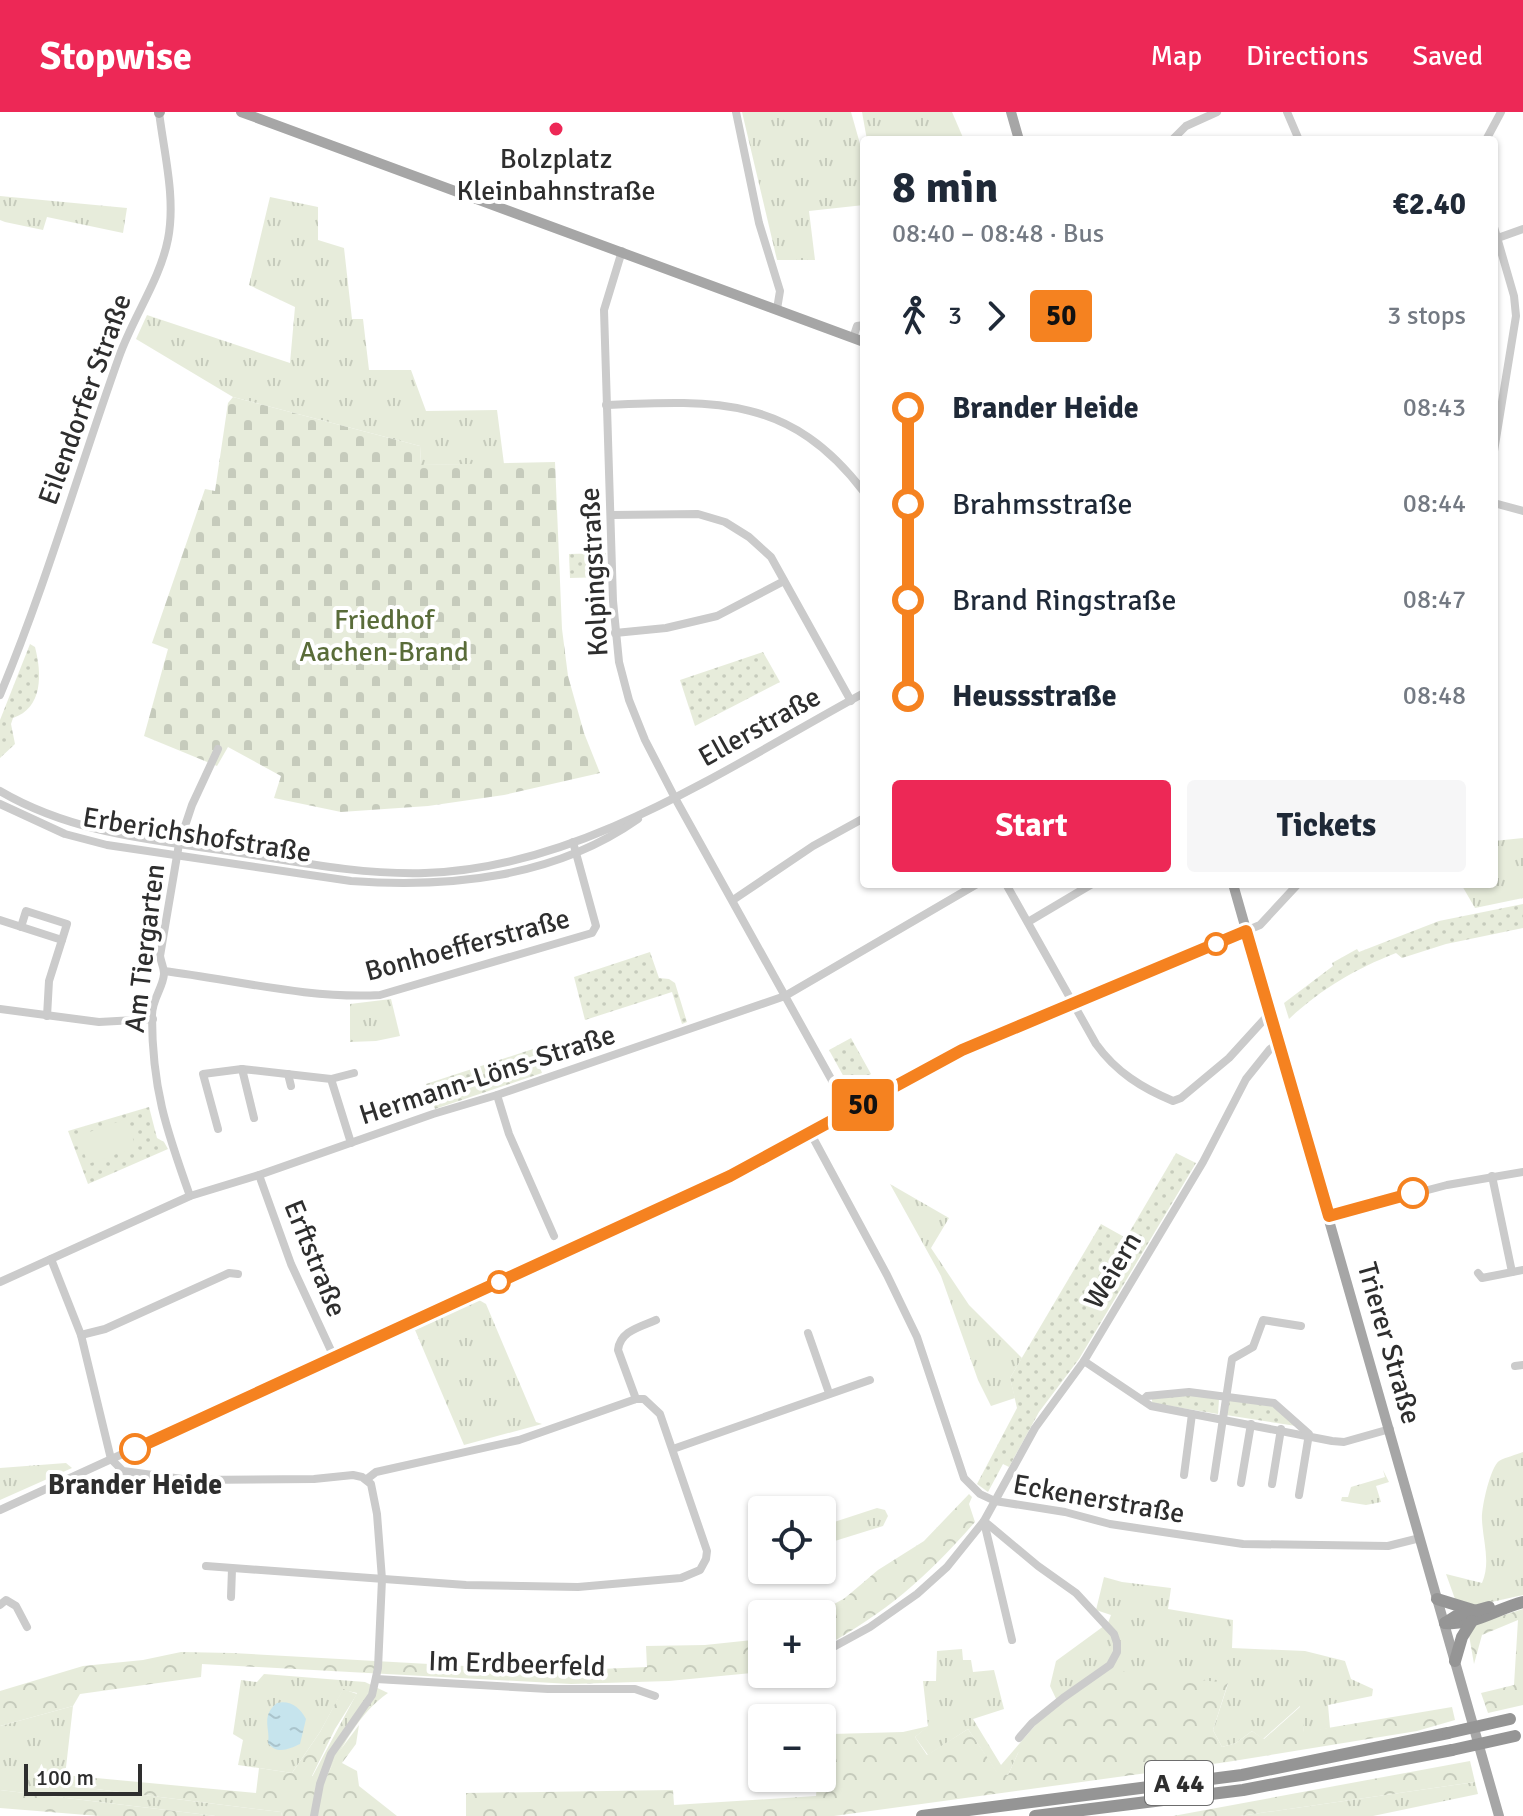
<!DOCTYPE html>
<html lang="en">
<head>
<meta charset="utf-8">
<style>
	:root { --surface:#fff; --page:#f6f6f7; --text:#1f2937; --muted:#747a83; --accent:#ed2856 }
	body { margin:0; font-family:Signika,sans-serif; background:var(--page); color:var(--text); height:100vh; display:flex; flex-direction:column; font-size:30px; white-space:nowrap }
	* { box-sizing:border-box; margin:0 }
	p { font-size:26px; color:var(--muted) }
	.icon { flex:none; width:44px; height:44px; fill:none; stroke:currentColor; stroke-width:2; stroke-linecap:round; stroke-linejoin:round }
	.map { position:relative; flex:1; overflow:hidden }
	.details { position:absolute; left:860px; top:24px; width:638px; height:752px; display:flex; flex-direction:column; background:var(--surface); border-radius:8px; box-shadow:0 2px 6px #0004 }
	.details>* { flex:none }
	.badge { padding:0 16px; border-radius:6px; font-size:28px; line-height:52px }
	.buttons { position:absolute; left:748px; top:1384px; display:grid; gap:16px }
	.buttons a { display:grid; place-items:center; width:88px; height:88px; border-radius:8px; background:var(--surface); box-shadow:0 2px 6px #0004; font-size:40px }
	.scale { position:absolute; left:24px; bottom:20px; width:118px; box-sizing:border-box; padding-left:8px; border:4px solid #2e2e2e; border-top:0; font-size:22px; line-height:28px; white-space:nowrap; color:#2e2e2e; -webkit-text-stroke:6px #fff; paint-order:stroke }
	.map>.badge { position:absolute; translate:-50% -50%; box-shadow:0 0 0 4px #fff }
	.legs { display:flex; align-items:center; gap:12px; height:88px; padding:0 32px; font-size:26px }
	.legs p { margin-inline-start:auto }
	.head { display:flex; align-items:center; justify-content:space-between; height:136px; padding:0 32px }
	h1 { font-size:44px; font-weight:800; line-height:60px }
	.action { display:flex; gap:16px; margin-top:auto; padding:16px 32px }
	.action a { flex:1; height:92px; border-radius:8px; background:var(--accent); color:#fff; font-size:32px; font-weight:800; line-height:92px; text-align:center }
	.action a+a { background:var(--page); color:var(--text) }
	ul { padding:0 32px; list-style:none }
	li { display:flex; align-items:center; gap:28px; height:96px; font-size:30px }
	li i { display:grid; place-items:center; width:12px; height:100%; margin:0 10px; background:currentColor }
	li i::after { content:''; width:20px; height:20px; margin:-10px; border:6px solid; border-radius:50%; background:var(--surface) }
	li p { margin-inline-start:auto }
	li:first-child i { background:linear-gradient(#0000 50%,currentColor 0) }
	li:last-child i { background:linear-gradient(currentColor 50%,#0000 0) }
	header { display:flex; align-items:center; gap:48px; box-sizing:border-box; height:112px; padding:0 40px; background:var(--accent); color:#fff }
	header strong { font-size:38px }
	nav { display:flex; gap:44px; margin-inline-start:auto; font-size:28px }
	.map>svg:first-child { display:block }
	.grass { fill:url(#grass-tufts) }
	.forest { fill:url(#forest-crowns) }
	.cemetery { fill:url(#cemetery-stones) }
	.park { fill:url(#park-dots) }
	.garden { fill:#e7ecdb }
	.water { fill:url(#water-ripples) }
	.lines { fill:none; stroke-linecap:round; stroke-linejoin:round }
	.minor { stroke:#cbcbcb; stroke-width:8 }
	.major { stroke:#a6a6a6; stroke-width:10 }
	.highway { stroke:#959595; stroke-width:12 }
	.highway-bridge { stroke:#959595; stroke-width:12 }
	.line-1-casing { stroke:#fff; stroke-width:18 }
	.line-1 { stroke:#f58220; stroke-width:12 }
	.poi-dot { fill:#ed2856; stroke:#fff; stroke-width:3 }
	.stop-1-dot { fill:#fff; stroke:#f58220; stroke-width:4 }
	.labels { text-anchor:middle; stroke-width:8; stroke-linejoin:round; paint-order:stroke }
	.shield { fill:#fff; stroke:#6d6d6d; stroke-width:2 }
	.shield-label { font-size:26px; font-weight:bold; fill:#2e2e2e }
	.poi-label { font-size:28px; fill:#2e2e2e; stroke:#fff }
	.street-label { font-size:28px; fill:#2e2e2e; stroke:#fff }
	.park-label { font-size:28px; fill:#596c39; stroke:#fff }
	.stop-label { font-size:28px; font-weight:bold; fill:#2e2e2e; stroke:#fff }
</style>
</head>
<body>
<header>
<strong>Stopwise</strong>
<nav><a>Map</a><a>Directions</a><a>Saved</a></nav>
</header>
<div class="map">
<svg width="1523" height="1704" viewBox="0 0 1523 1704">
	<defs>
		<pattern id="grass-tufts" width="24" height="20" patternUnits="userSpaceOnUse" patternTransform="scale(2)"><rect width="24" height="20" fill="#e7ecdb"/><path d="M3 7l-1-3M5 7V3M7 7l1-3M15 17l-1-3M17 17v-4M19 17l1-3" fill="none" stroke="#c6cbbc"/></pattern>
		<pattern id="forest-crowns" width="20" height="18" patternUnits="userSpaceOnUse" patternTransform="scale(2)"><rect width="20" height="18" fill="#e7ecdb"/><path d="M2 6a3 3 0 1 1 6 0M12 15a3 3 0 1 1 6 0" fill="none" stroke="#c6cbbc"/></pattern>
		<pattern id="cemetery-stones" width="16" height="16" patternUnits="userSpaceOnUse" patternTransform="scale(2)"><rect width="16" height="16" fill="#e7ecdb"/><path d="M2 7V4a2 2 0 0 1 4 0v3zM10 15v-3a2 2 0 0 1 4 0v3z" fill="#c6cbbc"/></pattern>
		<pattern id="park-dots" width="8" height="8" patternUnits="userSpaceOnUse" patternTransform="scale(2)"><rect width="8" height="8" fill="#e7ecdb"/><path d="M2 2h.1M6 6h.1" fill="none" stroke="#c6cbbc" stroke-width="1.8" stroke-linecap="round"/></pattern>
		<pattern id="water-ripples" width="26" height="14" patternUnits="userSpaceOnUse" patternTransform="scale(2)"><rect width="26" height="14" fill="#c6e4ed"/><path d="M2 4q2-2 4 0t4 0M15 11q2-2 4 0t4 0" fill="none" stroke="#aac4cc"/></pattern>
	</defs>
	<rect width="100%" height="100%" fill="#fff"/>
	<g class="grass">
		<path d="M742 0H851L864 46V93L809 99 815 148H777Z"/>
		<path d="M862 0H952L964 28H867Z"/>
		<path d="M0 84 127 96 123 121 47 105 43 118 5 110 0 108Z"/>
		<path d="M270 85 318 95V128L344 136 352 207H363L369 258H411L426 299 497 298 504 352 421 353 420 334 233 285 136 227 147 203 290 251 295 195 249 173Z"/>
		<path d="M1523 726V786L1475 796 1461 772H1494V729Z"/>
		<path d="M391 887 400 924 376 929 350 930V892Z"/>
		<path d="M890 1072 949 1106 931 1136 969 1193 1022 1246 1010 1266 1015 1286 991 1294 978 1268 941 1164Z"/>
		<path d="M479 1188 486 1192 536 1310 542 1312 464 1333 415 1218Z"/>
		<path d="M1523 1340V1483L1469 1495 1455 1487 1446 1462 1482 1471C1491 1450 1483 1430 1482 1408 1481 1397 1490 1356 1499 1349 1506 1345 1516 1343 1523 1340Z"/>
		<path d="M66 1351 72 1356 0 1388V1356Z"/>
		<path d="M1383 1358 1389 1370 1376 1374 1381 1390 1366 1393 1341 1389 1342 1385H1348L1351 1375 1385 1365Z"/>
		<path d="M877 1396 885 1398 888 1404 883 1414 822 1433V1414Z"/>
		<path d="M1104 1465 1122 1470 1171 1476 1168 1497 1233 1508 1232 1536 1305 1539 1345 1549 1351 1567 1373 1577 1372 1584 1328 1593 1330 1616 1304 1621 1300 1594 1263 1627 1252 1619 1236 1631 1222 1635 1213 1618 1228 1572 1018 1641 1008 1663 997 1661 968 1617 928 1643 915 1625 928 1614 923 1569H936L937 1539 962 1537 963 1548H971L973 1560 994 1558 1004 1597 973 1607 1001 1653 1038 1610 1059 1593 1050 1574 1056 1549 1108 1511 1111 1503 1096 1498Z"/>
		<path d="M264 1562 365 1570 388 1581C360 1600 341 1636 326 1666L312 1665 357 1581 343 1578 320 1620 292 1661 238 1653 243 1628 233 1622 241 1568 257 1570Z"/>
		<path d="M73 1594 64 1673 281 1700 282 1704H216L0 1678V1614Z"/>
		<path d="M1475 1670 1478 1682 1373 1704H1240Z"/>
	</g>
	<g class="forest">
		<path d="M969 1382 972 1385 969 1392 975 1410C925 1467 888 1499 822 1536V1502H816L845 1486 878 1458 924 1429Z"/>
		<path d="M1523 1497V1593L1488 1601 1481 1581 1514 1573 1518 1508 1482 1523 1474 1552 1469 1523 1476 1512Z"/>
		<path d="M762 1527V1560L669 1569 571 1572 202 1552 201 1565 80 1582 73 1594 0 1614V1579L83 1554 143 1548 181 1540 232 1541 554 1559 647 1555 646 1534 705 1533Z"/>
		<path d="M1117 1559 1228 1571 1213 1618 1222 1635 1236 1631 1252 1619 1264 1627 1301 1594 1304 1620 1452 1595 1455 1608 1417 1619 1227 1650 834 1704H466V1681L673 1678 674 1693 816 1684 817 1672 833 1671 832 1622 903 1620 929 1614 915 1625 927 1643 968 1617 997 1660 1008 1663 1018 1641Z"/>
		<path d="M343 1577 357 1582 335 1617 312 1664 326 1666 338 1641 359 1613 356 1632 342 1651 357 1659 359 1674 397 1704H282L281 1700 64 1673V1663L256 1681 259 1656 292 1661 320 1620Z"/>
		<path d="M1470 1649 1475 1670 1240 1704H1173Z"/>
		<path d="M0 1678 216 1704H99L0 1696Z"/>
	</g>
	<path class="cemetery" d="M233 285 420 334 421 353 555 350 562 517 568 564 584 621 600 661 504 683 428 694 341 700 274 686 281 664 228 635 217 654 144 624 168 537 152 531 205 377 215 379 228 291Z"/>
	<g class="park">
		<path d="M606 441 607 465 570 466 569 442Z"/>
		<path d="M30 532 35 535C42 562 43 596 13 606L11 612 15 632 0 646V608Z"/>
		<path d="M763 540 780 570 695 614 680 568Z"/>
		<path d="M1523 792V816L1446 832 1402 846 1396 841C1355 857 1321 877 1289 907L1284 891 1333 854 1332 851 1357 837 1359 840 1439 809Z"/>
		<path d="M650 840 659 866 669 867 675 871 687 910 682 912 672 880 585 908 574 865Z"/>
		<path d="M851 926 871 962 865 966 869 973 858 979 864 982 854 987 850 986 843 975 845 967 829 938Z"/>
		<path d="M533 937 542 961 435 997 426 972Z"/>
		<path d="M149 995 157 1026 164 1030 168 1037 88 1072 68 1019Z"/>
		<path d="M1176 1041 1196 1051 1079 1247 1039 1300 1009 1355 1003 1352 988 1380 977 1372 1017 1296 1010 1266 1101 1112 1126 1126Z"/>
		<path d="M1189 1283 1219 1287 1218 1302 1152 1291V1287Z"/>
		<path d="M1228 1288 1273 1293 1296 1314 1226 1303Z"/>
	</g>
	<path class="garden" d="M126 1007 136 1035 88 1052 78 1024Z"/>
	<path class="water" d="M277 1591C291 1588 300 1596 306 1607L300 1632C289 1637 277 1643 268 1631 271 1618 260 1604 277 1591Z"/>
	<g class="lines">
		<g class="minor">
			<path d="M736 0 759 111 780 179 777 197"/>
			<path d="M1287 0 1299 28"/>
			<path d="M1172 28 1186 14 1217 0"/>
			<path d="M1486 28 1501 0"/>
			<path d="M1494 115 1514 184 1516 204 1494 339"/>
			<path d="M1495 127 1523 117"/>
			<path d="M622 139 604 198 613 489 619 550 629 588 645 628 675 686 850 1001"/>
			<path d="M853 226 857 214 864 213"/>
			<path d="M606 293C716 288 791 284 864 380"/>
			<path d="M1494 391 1523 399"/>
			<path d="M612 403 698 402 725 410 749 425 771 445 851 589"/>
			<path d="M615 521 666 516 717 504 784 469"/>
			<path d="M0 583C46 473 79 357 119 245 133 205 160 168 168 127 176 86 164 41 159 0"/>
			<path d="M0 679C68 719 144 727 221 738 288 748 357 763 425 761 581 757 731 653 864 581"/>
			<path d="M0 692 65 722 107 733 351 769C450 776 554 766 638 707"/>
			<path d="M1006 772 1096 932C1116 960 1142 976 1173 989L1181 986 1229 946 1270 901"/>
			<path d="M733 788 813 734 864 706"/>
			<path d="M0 808 62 828 49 869 47 904"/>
			<path d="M1028 810 1092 772"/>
			<path d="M21 815 26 799 67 812 62 828"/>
			<path d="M164 859C236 868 307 887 380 883L592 821 596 814 573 730"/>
			<path d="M0 897 99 910 153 907"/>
			<path d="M288 962 291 974"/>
			<path d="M331 967 354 961"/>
			<path d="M497 983 509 1022 554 1124"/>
			<path d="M254 1006 242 957 331 967 351 1031"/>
			<path d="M218 1017 203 962 242 957"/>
			<path d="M811 1022 887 1163 917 1225 964 1366 980 1382 995 1389 1065 1400 1110 1412 1243 1432 1388 1434 1420 1426"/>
			<path d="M259 1063 291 1152 334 1245"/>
			<path d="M1492 1064 1512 1160"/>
			<path d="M190 1084C166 1017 152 976 152 903 152 887 163 876 164 862 164 856 161 850 160 844L179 732 192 693 218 637"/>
			<path d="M1329 1104 1447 1073 1523 1060"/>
			<path d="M51 1147 81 1223 111 1347"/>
			<path d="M1478 1161 1482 1166 1523 1158"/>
			<path d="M0 1170 190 1084 259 1063 433 1002 497 983 785 884 977 772"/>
			<path d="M808 1221 829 1281"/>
			<path d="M81 1223 105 1217 229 1161 238 1162"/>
			<path d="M1084 1249 1151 1294 1332 1329 1344 1330 1390 1317"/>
			<path d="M1515 1254 1523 1253"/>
			<path d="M636 1287 618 1238C620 1219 640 1215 656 1208"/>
			<path d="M1143 1288 1147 1284 1189 1280 1274 1291 1309 1322 1299 1383"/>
			<path d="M673 1337 870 1268"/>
			<path d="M111 1347 123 1359 190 1368 314 1367 353 1363 362 1365 371 1372 377 1402 382 1467 378 1556 372 1583 331 1642 320 1672 314 1704"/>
			<path d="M1184 1363 1192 1302"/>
			<path d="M1214 1366 1232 1247 1253 1235 1263 1208 1301 1214"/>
			<path d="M1241 1371 1251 1312"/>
			<path d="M1272 1372 1281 1317"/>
			<path d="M0 1398 730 1064 962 938 1260 813 1298 772"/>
			<path d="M984 1409 1038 1454 1076 1481 1114 1522 1117 1531V1540L1110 1553 1063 1586 1032 1611 1019 1626"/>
			<path d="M984 1410 1012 1528"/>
			<path d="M206 1454 466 1473 578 1475 681 1466 700 1458 706 1447 707 1439 660 1302 644 1287H636L519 1328 376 1360 367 1367"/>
			<path d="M231 1485 232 1457"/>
			<path d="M0 1493 6 1488 16 1494 27 1515"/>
			<path d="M826 1539 870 1515 917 1482 947 1455 984 1409 1035 1316 1084 1249 1203 1050 1246 967 1270 937 1279 931"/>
			<path d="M376 1567 548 1577H635L655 1584"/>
		</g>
		<g class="major">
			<path d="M241 0 864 230"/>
			<path d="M1011 0 1019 28"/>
			<path d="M159 1 160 0"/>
			<path d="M1233 772 1499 1704"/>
		</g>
		<g class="highway">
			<path d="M1437 1487 1476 1499"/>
			<path d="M1445 1511C1473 1514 1496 1497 1523 1490"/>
			<path d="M1445 1511 1456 1504 1489 1495"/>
			<path d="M1455 1549 1462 1525 1472 1509"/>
			<path d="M922 1704 1242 1663 1448 1621"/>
			<path d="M1035 1704 1243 1678 1452 1638"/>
		</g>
		<g class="highway-bridge">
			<path d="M1448 1621 1510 1607"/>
			<path d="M1452 1638 1515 1624"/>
		</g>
	</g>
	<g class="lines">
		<g class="line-1-casing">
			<path id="line-1" d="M135 1337 730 1064 962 938 1246 819 1329 1104 1413 1081"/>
		</g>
		<use href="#line-1" class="line-1"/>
	</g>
	<circle class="poi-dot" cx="556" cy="17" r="8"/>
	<g class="stop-1-dot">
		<circle cx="1216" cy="832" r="10"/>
		<circle cx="1413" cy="1081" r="14"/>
		<circle cx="499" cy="1170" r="10"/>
		<circle cx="135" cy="1337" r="14"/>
	</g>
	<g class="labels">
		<rect class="shield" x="1145" y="1649" width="68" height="44" rx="6"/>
		<g class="shield-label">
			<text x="1179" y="1680">A 44</text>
		</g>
		<g class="poi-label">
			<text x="556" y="56">Bolzplatz<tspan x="556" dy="32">Kleinbahnstraße</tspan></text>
		</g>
		<g class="street-label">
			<text transform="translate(84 287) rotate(-70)" y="10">Eilendorfer Straße</text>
			<text transform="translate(593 460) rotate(-93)" y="10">Kolpingstraße</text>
			<text transform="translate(759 614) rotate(-29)" y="10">Ellerstraße</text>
			<text transform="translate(197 722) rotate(9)" y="10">Erberichshofstraße</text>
			<text transform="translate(467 832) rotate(-15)" y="10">Bonhoefferstraße</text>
			<text transform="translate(144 836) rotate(-83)" y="10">Am Tiergarten</text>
			<text transform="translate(487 962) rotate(-18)" y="10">Hermann-Löns-Straße</text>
			<text transform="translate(316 1146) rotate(68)" y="10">Erftstraße</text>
			<text transform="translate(1112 1158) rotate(-59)" y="10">Weiern</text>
			<text transform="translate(1390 1231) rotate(74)" y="10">Trierer Straße</text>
			<text transform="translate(1099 1386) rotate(10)" y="10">Eckenerstraße</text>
			<text transform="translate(517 1551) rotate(2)" y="10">Im Erdbeerfeld</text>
		</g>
		<g class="park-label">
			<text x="384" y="517">Friedhof<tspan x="384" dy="32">Aachen-Brand</tspan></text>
		</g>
		<g class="stop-label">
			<text x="135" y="1382">Brander Heide</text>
		</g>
	</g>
</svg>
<div class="buttons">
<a><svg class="icon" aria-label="locate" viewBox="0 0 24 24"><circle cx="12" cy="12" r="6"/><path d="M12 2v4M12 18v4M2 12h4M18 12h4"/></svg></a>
<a>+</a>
<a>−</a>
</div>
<div class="scale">100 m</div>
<b class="badge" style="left:863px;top:993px;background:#f58220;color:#111">50</b>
<section class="details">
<div class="head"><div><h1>8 min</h1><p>08:40 – 08:48 · Bus</p></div><b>€2.40</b></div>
<div class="legs"><svg class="icon" aria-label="walk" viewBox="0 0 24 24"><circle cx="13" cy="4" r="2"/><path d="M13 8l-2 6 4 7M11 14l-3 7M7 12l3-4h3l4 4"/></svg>3<svg class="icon" aria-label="forward" viewBox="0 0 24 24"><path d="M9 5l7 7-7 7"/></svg><b class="badge" style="background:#f58220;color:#111">50</b><p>3 stops</p></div>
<ul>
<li><i style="color:#f58220"></i><b>Brander Heide</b><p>08:43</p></li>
<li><i style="color:#f58220"></i><span>Brahmsstraße</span><p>08:44</p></li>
<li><i style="color:#f58220"></i><span>Brand Ringstraße</span><p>08:47</p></li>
<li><i style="color:#f58220"></i><b>Heussstraße</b><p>08:48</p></li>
</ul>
<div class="action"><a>Start</a><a>Tickets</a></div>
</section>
</div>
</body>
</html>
